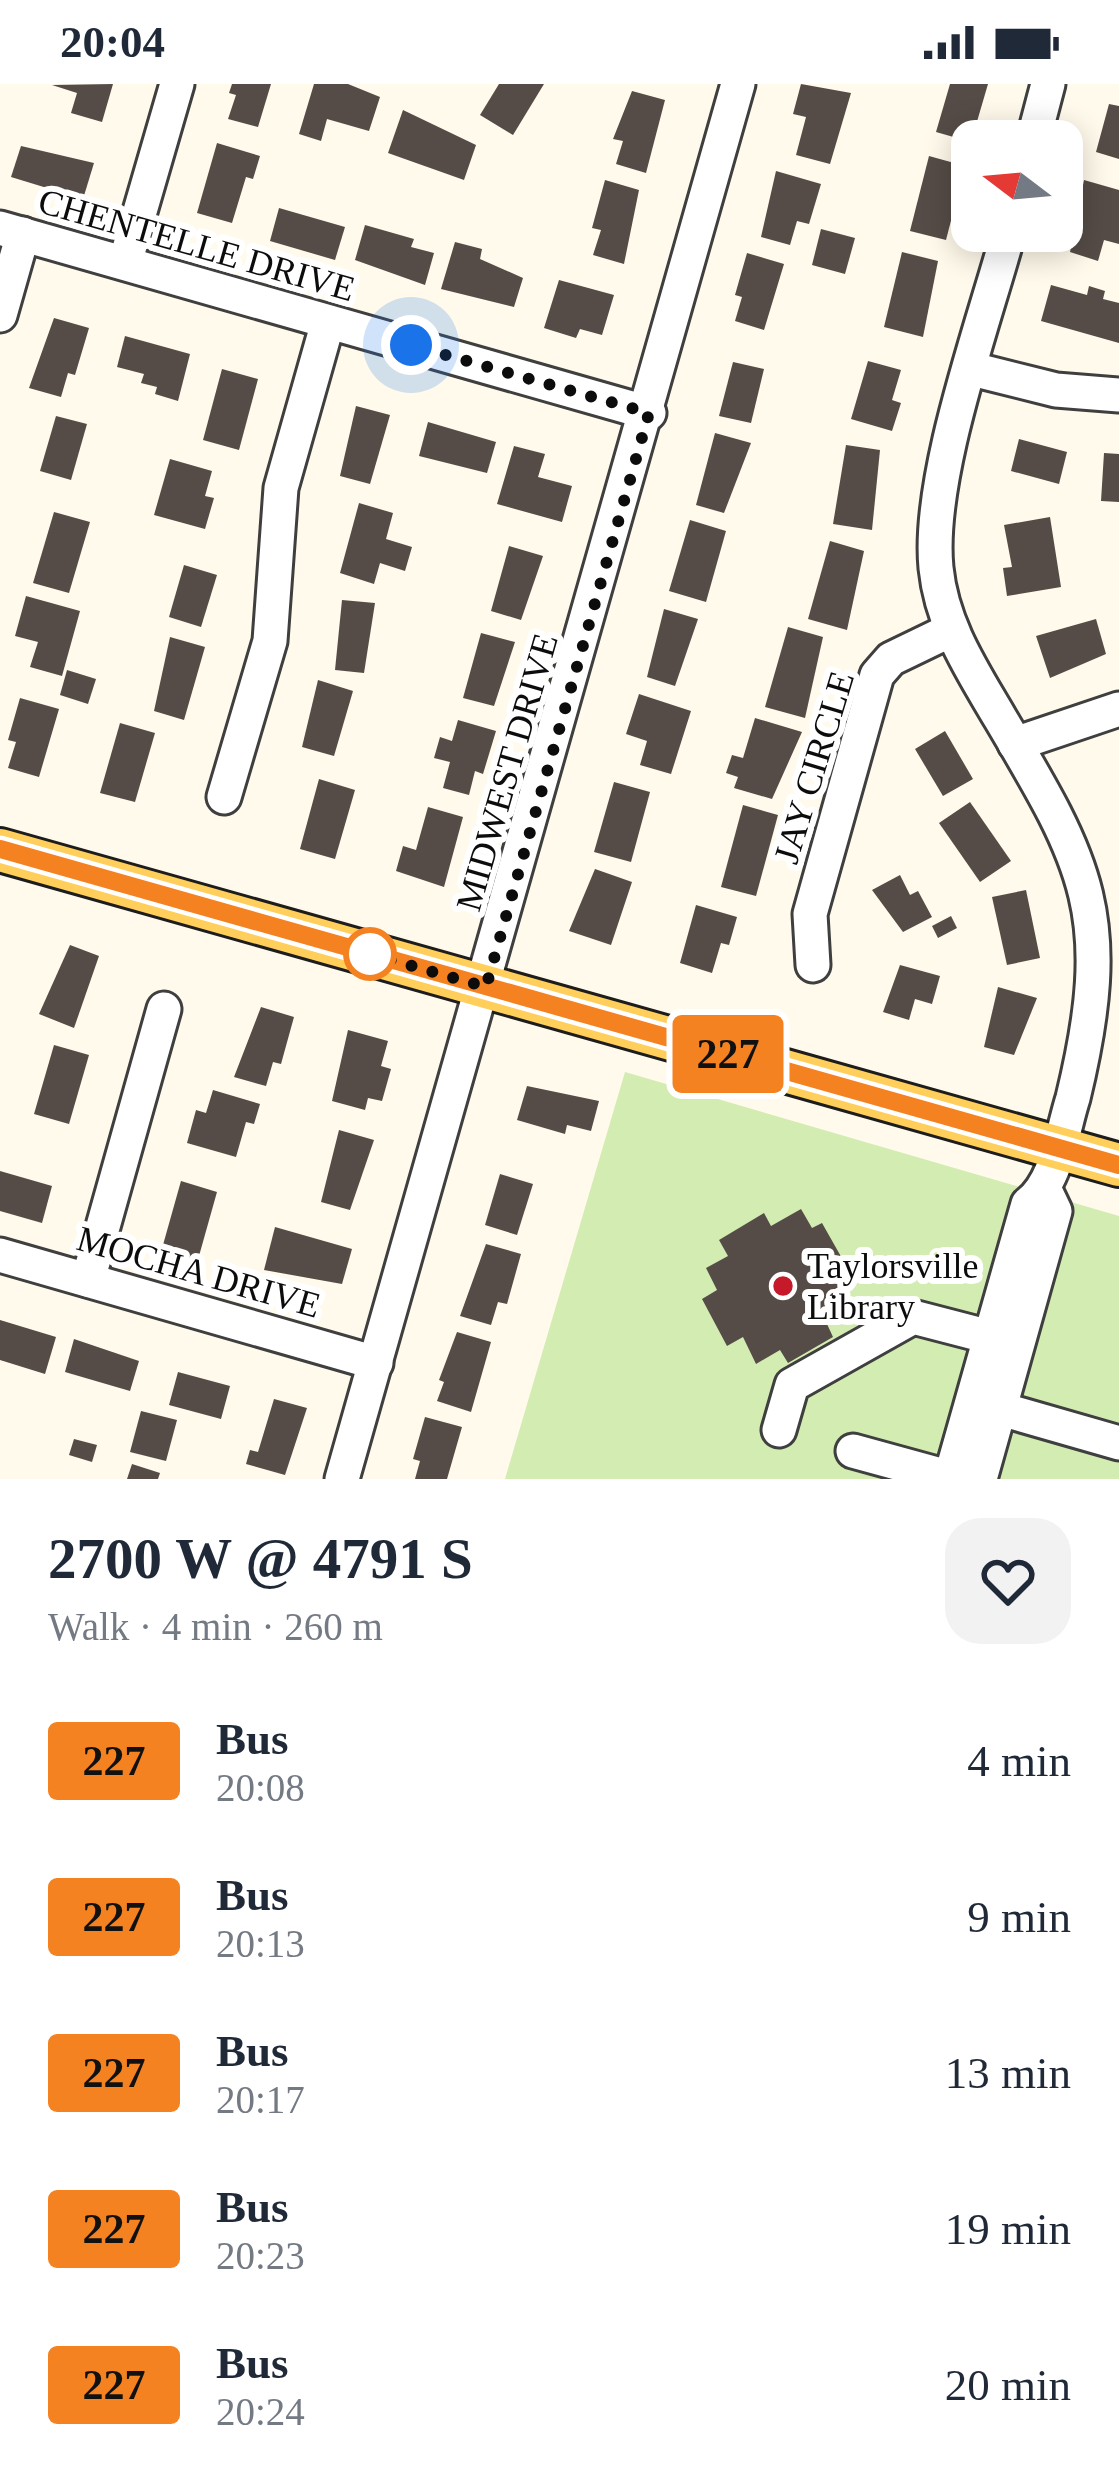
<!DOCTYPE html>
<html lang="en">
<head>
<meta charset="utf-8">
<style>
	:root { --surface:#fff; --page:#f2f2f3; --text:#1f2937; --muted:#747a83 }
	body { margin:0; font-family:Georgia,serif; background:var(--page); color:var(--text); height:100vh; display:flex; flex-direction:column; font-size:45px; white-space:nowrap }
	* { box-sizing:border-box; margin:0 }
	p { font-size:39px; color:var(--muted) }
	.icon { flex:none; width:66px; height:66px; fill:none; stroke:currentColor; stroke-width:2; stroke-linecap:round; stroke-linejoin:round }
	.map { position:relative; height:1395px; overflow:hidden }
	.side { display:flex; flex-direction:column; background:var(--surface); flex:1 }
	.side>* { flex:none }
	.badge { padding:0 24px; border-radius:9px; font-size:42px; line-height:78px }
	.needle { width:78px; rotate:286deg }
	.fabs { position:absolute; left:951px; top:36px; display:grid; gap:24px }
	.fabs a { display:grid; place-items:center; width:132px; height:132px; border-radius:24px; background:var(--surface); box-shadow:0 6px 30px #0003; font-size:60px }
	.you { position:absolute; width:60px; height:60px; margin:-30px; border:9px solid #fff; border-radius:50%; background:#1a73e8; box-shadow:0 0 0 18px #1a73e833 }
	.map>.badge { position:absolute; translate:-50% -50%; box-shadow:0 0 0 6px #fff }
	.round { display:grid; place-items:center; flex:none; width:126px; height:126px; border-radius:36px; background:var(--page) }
	.summary { display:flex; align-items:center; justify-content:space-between; height:204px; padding:0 48px }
	h1 { font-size:57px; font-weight:800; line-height:90px }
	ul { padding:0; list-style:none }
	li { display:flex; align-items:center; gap:36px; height:156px; padding:0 48px }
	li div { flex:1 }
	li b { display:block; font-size:45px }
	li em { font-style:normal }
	li .badge { min-width:132px; font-weight:700; text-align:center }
	.status { display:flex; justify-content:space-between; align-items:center; height:84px; padding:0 60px; background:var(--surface); direction:ltr }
	.status svg { height:33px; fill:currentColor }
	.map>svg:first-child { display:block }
	.green { fill:#d3ecb2 }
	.building { fill:#554c47 }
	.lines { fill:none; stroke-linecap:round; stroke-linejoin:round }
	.minor-casing { stroke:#3f3f3f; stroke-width:39 }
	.major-casing { stroke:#1d1d1d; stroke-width:48 }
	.minor { stroke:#fff; stroke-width:33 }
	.major { stroke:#ffce5b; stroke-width:42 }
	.line-casing { stroke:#fff; stroke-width:27 }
	.line { stroke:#f58220; stroke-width:18 }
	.walk { stroke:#0c0c0c; stroke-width:12; stroke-dasharray:0 21.6 }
	.stop-dot { fill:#fff; stroke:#f58220; stroke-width:6 }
	.poi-dot { fill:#c61a2b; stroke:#fff; stroke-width:4.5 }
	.labels { text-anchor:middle; stroke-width:12; stroke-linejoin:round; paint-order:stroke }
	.street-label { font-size:36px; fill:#0c0c0c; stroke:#fff }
	.poi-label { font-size:36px; fill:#0c0c0c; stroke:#fff; text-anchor:start }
</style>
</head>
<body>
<div class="status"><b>20:04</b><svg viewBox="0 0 49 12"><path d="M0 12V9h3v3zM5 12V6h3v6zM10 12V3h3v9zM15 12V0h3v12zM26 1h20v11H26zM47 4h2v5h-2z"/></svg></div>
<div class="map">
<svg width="1119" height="1395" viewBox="0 0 1119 1395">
	<rect width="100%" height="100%" fill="#fffaeb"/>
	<path class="green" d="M625 988 1119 1132V1395H505Z"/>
	<g class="building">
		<path d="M113 0 102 38 71 29 77 9 52 1Z"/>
		<path d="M232 0H271L258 43 228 35 236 11 229 9Z"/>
		<path d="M314 0H348L380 13 369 47 327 35 321 57 299 50Z"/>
		<path d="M499 0H544L513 51 480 31Z"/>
		<path d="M801 0 851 9 830 80 796 71 806 33 793 30Z"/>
		<path d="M950 0H988L971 58 936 48Z"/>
		<path d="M632 7 665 16 646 89 616 80 623 57 613 55Z"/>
		<path d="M1109 20 1119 22V75L1096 68Z"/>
		<path d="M403 26 476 61 464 96 388 69Z"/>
		<path d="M217 59 260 72 253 95 246 93 232 139 197 129Z"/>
		<path d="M21 62 94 79 83 115 11 93Z"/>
		<path d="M929 72 965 82 946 156 910 147Z"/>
		<path d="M776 87 821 100 809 140 797 137 790 161 761 153Z"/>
		<path d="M605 96 639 106 624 180 593 171 601 146 592 144Z"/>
		<path d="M1084 96 1119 106V160L1104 156 1098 177 1070 168Z"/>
		<path d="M279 124 345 143 335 176 270 157Z"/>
		<path d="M365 141 414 155 411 163 434 169 425 201 355 176Z"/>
		<path d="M821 145 855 154 845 190 812 181Z"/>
		<path d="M455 158 482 165 480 175 523 194 514 223 441 205Z"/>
		<path d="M902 168 938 177 923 253 884 243Z"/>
		<path d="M747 169 784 180 764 246 735 237 742 213 735 211Z"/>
		<path d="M559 196 614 211 602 251 580 245 576 254 544 244Z"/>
		<path d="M1051 201 1087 211 1089 202 1105 207 1103 215 1119 219V259L1041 237Z"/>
		<path d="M54 234 89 244 75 291 68 289 61 313 29 304Z"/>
		<path d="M125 252 190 270 178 317 155 310 157 303 141 299 144 290 117 283Z"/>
		<path d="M868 277 901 286 892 316 901 319 892 347 851 335Z"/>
		<path d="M733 278 764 285 751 339 719 332Z"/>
		<path d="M222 285 258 295 239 366 203 356Z"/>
		<path d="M356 322 390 331 370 400 340 392Z"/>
		<path d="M56 332 87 340 71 396 40 387Z"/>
		<path d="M428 338 496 358 487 389 419 372Z"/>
		<path d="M715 349 751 359 724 429 696 421Z"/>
		<path d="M1019 355 1067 368 1059 400 1011 387Z"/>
		<path d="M846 361 880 366 872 446 833 440Z"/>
		<path d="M514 362 545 370 538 393 572 402 562 438 497 420Z"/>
		<path d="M1104 369 1119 370V418L1101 417Z"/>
		<path d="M170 375 212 387 205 412 214 414 205 445 154 431Z"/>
		<path d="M359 419 393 429 386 455 412 463 405 487 380 479 374 500 340 489Z"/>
		<path d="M54 428 90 438 69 509 33 499Z"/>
		<path d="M1050 433 1061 503 1007 512 1003 484 1012 483 1004 441Z"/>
		<path d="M690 436 726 447 706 518 669 507Z"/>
		<path d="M830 457 864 467 847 546 808 535Z"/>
		<path d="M509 462 543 472 521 536 491 527Z"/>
		<path d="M184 481 217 491 201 543 169 533Z"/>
		<path d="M26 512 80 527 62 592 30 583 38 558 15 552Z"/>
		<path d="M342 516 375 519 364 589 335 586Z"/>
		<path d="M664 525 698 535 675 602 647 593Z"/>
		<path d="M1096 535 1106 570 1050 594 1036 552Z"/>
		<path d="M788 543 823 553 805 634 765 623Z"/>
		<path d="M481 549 515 558 494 622 463 614Z"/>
		<path d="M170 553 205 563 184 636 154 627Z"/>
		<path d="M67 586 96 595 88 620 60 611Z"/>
		<path d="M318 596 353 607 334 672 302 663Z"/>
		<path d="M639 610 691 627 671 690 640 681 647 657 626 650Z"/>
		<path d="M20 614 59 625 39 693 8 684 16 658 8 656Z"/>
		<path d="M755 634 802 648 772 715 734 704 738 693 726 689 732 671 743 674Z"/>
		<path d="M458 636 496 647 483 690 475 687 469 711 443 704 450 678 434 674 440 653 452 657Z"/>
		<path d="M120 639 155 649 135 718 100 709Z"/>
		<path d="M945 647 973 695 943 712 915 665Z"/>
		<path d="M319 695 355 706 335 775 300 765Z"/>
		<path d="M614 698 650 708 631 778 594 768Z"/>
		<path d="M970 718 1011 777 980 798 939 739Z"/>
		<path d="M743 721 778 731 756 812 721 803Z"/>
		<path d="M428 723 463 733 444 803 396 787 403 762 416 766Z"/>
		<path d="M595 785 632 798 611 861 569 847Z"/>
		<path d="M900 791 910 811 918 807 932 833 903 848 872 806Z"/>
		<path d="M1026 806 1040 874 1007 881 992 813Z"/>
		<path d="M696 821 737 833 729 861 721 859 712 889 680 879Z"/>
		<path d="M951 832 957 844 938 854 932 842Z"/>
		<path d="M70 861 99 872 74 944 39 930Z"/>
		<path d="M900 881 940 892 932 920 915 915 909 936 883 928Z"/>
		<path d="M998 903 1037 914 1014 971 984 963Z"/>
		<path d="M261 923 294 933 281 980 273 978 266 1002 234 993Z"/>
		<path d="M348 946 388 957 381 982 391 985 382 1017 368 1014 365 1026 332 1017Z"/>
		<path d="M54 961 89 971 69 1040 34 1030Z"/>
		<path d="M527 1002 599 1017 591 1047 567 1041 565 1050 517 1036Z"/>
		<path d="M213 1006 260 1020 254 1040 246 1038 236 1073 187 1059 196 1026 206 1029Z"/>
		<path d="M339 1046 374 1056 350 1126 321 1118Z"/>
		<path d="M0 1087 52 1102 42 1139 0 1127Z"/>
		<path d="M500 1090 533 1100 517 1151 485 1141Z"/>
		<path d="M181 1097 217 1108 197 1179 161 1168Z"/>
		<path d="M801 1125 812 1144 822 1139 856 1199 846 1205 856 1223 827 1240 833 1253 788 1279 780 1266 756 1280 743 1253 727 1262 702 1215 717 1206 706 1184 728 1172 719 1156 764 1129 771 1142Z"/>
		<path d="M275 1143 352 1165 342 1200 264 1186Z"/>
		<path d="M486 1160 521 1170 507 1220 498 1218 491 1241 460 1232Z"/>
		<path d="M0 1236 56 1253 45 1290 0 1276Z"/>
		<path d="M457 1248 491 1258 471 1328 437 1317 444 1298 439 1296Z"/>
		<path d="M74 1255 139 1277 130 1307 65 1288Z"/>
		<path d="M178 1288 230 1302 221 1335 169 1321Z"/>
		<path d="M274 1315 307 1324 285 1391 246 1380 250 1366 258 1368Z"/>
		<path d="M141 1327 177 1336 166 1377 130 1368Z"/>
		<path d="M425 1333 462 1343 447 1395H415L420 1377 413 1375Z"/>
		<path d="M74 1355 97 1361 92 1378 69 1371Z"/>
		<path d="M132 1380 160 1389 158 1395H127Z"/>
	</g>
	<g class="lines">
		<g class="minor-casing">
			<g id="minor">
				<path d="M1033 57 1048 0"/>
				<path d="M0 144 649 329"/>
				<path d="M125 179 177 0"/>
				<path d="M0 231 23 150"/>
				<path d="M972 285 1056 306 1119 311"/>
				<path d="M1015 660 1119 625"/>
				<path d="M224 713 270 557 281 404 328 238"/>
				<path d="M813 881 810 830 877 591 891 575 951 546"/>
				<path d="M0 1171 376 1279"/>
				<path d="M88 1196 164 925"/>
				<path d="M980 1319 1119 1359"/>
				<path d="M779 1346 792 1301 913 1233 990 1253"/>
				<path d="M853 1367 955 1395"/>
				<path d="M342 1395 738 0"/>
				<path d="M950 1395 1028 1120C1057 1098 1062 1048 1073 1014 1119 824 1084 776 990 617 965 575 941 534 936 484 927 393 984 239 1009 147"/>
				<path d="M980 1395 1055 1127 1045 1106"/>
			</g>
		</g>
		<g class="major-casing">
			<path id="major" d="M0 766 1119 1081"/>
		</g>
		<use href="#minor" class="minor"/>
		<use href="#major" class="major"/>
	</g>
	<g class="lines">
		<g class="line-casing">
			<path id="line" d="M0 765 1119 1081"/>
		</g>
		<use href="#line" class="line"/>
		<path class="walk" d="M370 870 486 903 649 329 411 261"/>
	</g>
	<circle class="stop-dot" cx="370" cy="870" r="24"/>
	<circle class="poi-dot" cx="783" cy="1202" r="12"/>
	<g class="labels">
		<g class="street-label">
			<text transform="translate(197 160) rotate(16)" y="13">CHENTELLE DRIVE</text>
			<text transform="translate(813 683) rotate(-73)" y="13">JAY CIRCLE</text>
			<text transform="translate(506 688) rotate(-74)" y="13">MIDWEST DRIVE</text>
			<text transform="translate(199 1187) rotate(16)" y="13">MOCHA DRIVE</text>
		</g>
		<g class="poi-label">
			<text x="807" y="1194">Taylorsville<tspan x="807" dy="41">Library</tspan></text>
		</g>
	</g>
</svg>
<div class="fabs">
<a><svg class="needle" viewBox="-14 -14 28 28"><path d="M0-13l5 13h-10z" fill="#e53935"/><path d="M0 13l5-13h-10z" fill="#747a83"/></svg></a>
</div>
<div class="you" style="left:411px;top:261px"></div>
<b class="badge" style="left:728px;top:970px;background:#f58220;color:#111">227</b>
</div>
<section class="side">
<div class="summary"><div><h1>2700 W @ 4791 S</h1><p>Walk · 4 min · 260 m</p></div><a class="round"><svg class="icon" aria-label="heart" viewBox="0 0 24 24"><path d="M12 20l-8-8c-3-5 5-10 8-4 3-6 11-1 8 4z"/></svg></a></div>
<ul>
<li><span class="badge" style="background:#f58220;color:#111">227</span><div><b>Bus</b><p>20:08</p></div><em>4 min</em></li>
<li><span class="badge" style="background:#f58220;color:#111">227</span><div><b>Bus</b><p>20:13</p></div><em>9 min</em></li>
<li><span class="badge" style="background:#f58220;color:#111">227</span><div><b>Bus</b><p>20:17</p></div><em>13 min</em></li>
<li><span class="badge" style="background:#f58220;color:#111">227</span><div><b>Bus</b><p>20:23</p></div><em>19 min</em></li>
<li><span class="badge" style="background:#f58220;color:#111">227</span><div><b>Bus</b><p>20:24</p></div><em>20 min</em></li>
</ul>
</section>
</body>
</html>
